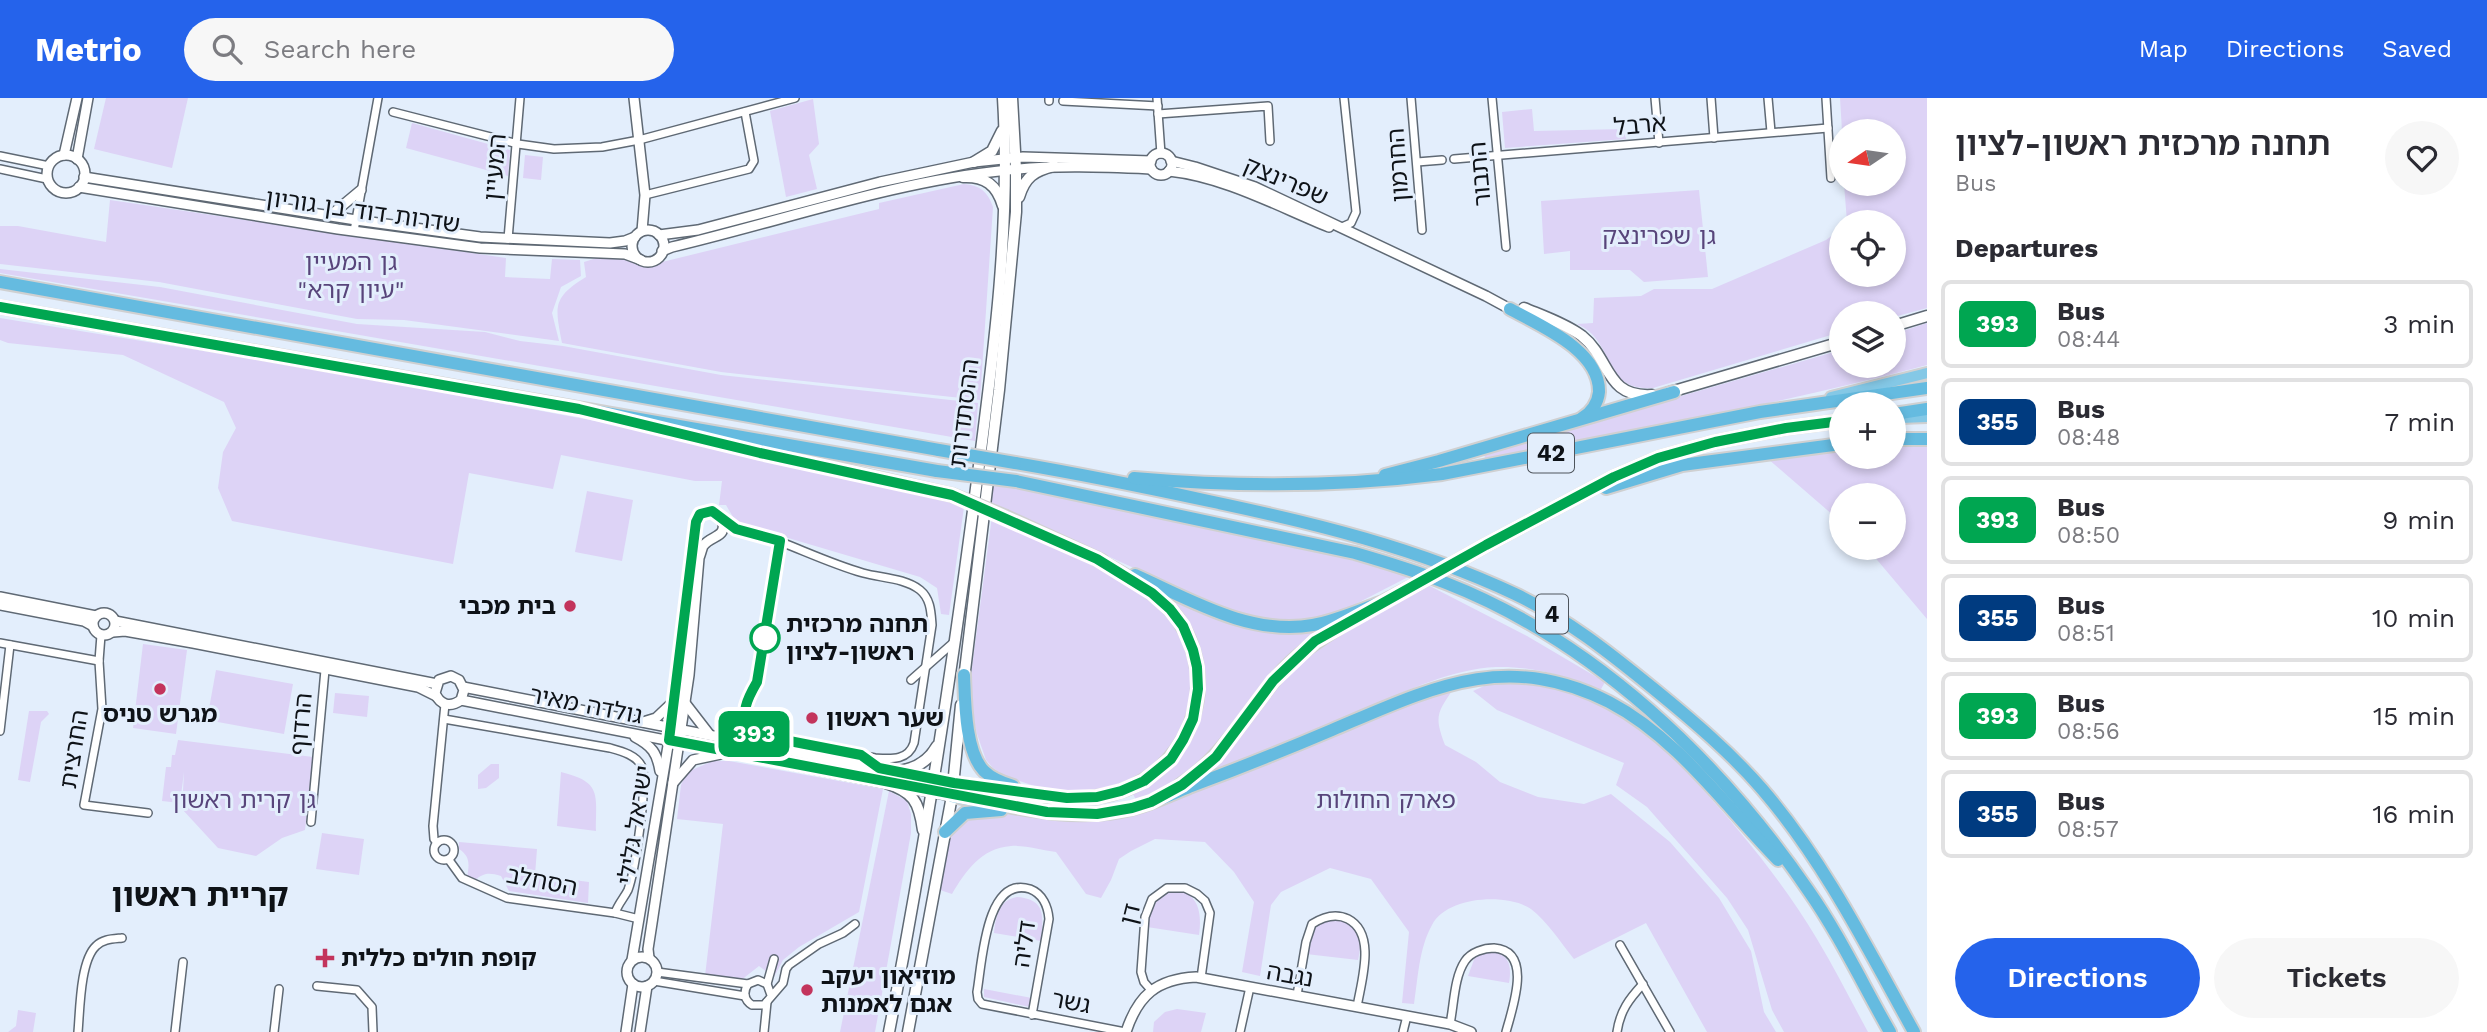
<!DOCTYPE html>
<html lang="en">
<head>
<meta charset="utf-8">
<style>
	:root { --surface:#fff; --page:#f7f7f7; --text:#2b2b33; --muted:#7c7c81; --line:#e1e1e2; --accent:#2563eb }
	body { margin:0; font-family:"Work Sans","Noto Sans Hebrew",sans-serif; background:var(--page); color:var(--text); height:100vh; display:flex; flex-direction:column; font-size:26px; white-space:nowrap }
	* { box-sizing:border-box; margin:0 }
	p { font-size:23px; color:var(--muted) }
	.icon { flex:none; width:38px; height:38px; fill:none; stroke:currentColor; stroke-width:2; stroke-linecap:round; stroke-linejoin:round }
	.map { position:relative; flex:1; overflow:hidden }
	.drawer { display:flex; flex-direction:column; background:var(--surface); width:560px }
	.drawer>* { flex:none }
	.badge { padding:0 14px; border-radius:10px; font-size:24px; line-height:46px }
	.needle { width:46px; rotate:257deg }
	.tools { position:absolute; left:1829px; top:21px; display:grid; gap:14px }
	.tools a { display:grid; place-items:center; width:77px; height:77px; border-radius:50%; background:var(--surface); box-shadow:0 4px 10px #0003; font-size:35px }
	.map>.badge { position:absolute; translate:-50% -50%; box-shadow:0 0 0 4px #fff }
	h2 { padding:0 28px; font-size:26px; line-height:63px }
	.round { display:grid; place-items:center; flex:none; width:74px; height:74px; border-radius:37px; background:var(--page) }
	.overview { display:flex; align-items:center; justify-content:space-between; height:119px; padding:0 28px }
	h1 { font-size:33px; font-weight:600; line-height:52px }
	.button { display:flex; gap:14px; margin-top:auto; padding:14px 28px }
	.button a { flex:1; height:80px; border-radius:42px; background:var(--accent); color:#fff; font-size:28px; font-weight:600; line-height:80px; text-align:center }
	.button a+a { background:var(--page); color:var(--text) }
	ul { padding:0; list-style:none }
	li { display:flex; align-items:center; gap:21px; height:88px; margin:0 14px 10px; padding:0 14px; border:4px solid var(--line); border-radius:10px }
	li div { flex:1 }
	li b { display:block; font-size:26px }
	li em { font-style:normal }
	li .badge { min-width:77px; font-weight:700; text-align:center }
	header { display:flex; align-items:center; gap:42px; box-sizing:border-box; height:98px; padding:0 35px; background:var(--accent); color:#fff }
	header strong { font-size:33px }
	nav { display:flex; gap:38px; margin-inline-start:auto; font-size:24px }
	.search { width:490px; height:63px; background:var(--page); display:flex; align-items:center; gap:18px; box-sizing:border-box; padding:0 24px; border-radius:38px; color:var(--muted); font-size:26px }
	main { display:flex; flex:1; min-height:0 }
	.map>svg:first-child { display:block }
	.green { fill:#ddd3f6 }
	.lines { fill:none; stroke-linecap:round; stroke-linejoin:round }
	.minor-casing { stroke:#5f6974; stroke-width:10 }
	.tertiary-casing { stroke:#5f6974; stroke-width:12 }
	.secondary-casing { stroke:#5f6974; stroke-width:13 }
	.trunk-casing { stroke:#cfd0d1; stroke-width:14 }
	.motorway-casing { stroke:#cfd0d1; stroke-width:16 }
	.minor { stroke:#fff; stroke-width:7 }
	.tertiary { stroke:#fff; stroke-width:9 }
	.secondary { stroke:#fff; stroke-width:10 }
	.trunk { stroke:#84c8e6; stroke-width:10 }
	.motorway { stroke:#65bbe0; stroke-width:12 }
	.motorway-bridge-casing { stroke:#cfd0d1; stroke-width:16; stroke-linecap:butt }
	.motorway-bridge { stroke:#65bbe0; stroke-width:12 }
	.line-casing { stroke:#fff; stroke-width:16 }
	.line { stroke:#00a651; stroke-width:10 }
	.poi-dot { fill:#c3345c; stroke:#e3eefc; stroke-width:2.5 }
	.stop-dot { fill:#fff; stroke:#00a651; stroke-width:3.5 }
	.labels { text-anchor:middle; stroke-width:6; stroke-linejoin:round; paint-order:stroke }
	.shield { fill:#e3eefc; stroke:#4e545c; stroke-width:2 }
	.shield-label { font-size:23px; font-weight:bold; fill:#0e1217 }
	.street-label { font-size:24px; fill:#0e1217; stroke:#e3eefc }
	.park-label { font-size:24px; fill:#58457b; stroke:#e3eefc }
	.poi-label { font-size:24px; font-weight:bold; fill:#0e1217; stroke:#e3eefc; text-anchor:start }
	.stop-label { font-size:24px; font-weight:bold; fill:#0e1217; stroke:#e3eefc; text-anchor:start }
	.district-label { font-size:32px; font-weight:bold; fill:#0e1217; stroke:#e3eefc }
</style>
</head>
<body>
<header>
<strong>Metrio</strong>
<div class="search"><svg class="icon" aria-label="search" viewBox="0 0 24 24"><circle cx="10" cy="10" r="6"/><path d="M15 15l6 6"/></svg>Search here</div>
<nav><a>Map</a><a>Directions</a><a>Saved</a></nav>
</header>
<main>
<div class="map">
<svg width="1927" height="934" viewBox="0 0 1927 934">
	<rect width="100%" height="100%" fill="#e3eefc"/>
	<g class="green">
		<path d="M106 0H188L172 70 94 51Z"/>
		<path d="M1840 0H1927V210L1894 219V215H1841V234L1653 290C1599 293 1617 243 1577 226L1593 225 1594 200 1641 198 1654 191H1712L1826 142 1841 131V177H1894V124H1847L1844 86H1894V33H1842Z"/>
		<path d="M813 1 819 46 809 57 817 91 786 99 770 13Z"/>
		<path d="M1532 11 1534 33 1624 31 1626 41 1505 50 1502 14Z"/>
		<path d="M412 25 510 52 508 78 406 50Z"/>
		<path d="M525 57 543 59 541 82 523 80Z"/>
		<path d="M964 86C980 87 988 94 993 109L980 302 721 274 562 245C555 208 552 200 586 179L584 164 603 158H620L633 165H658L879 111V105Z"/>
		<path d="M1699 92 1708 179 1644 184 1630 172H1570V153L1544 156 1541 103Z"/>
		<path d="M110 102 506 160 505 179 550 181 552 161 580 162 581 178 561 189 552 215 559 243 404 222 357 221 159 184 0 166V128H18L106 144Z"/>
		<path d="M0 171 160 189 357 226 485 234 520 243 563 248 721 277 978 305 975 343 0 175Z"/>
		<path d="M0 220 314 271 617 327 943 400 964 409 949 517 941 516 937 490 920 479 741 426 733 419 726 407H719L722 383H695L561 357 553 391 469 375 453 466 232 423 218 390 223 354 236 330 224 304 123 257 8 245 0 242Z"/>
		<path d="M1927 225V267C1782 306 1633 332 1485 361L1484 355 1841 252V268H1894V236Z"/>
		<path d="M1927 347V521L1867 450H1894V397H1841V424L1767 360 1841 352V359H1894V348Z"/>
		<path d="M993 385 1352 460 1412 477 1342 513 1310 521 1261 523 1184 493 990 404Z"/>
		<path d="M587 393 633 402 622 463 575 454Z"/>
		<path d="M992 418 1098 465 1152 495 1181 526 1198 581 1176 654 1127 688 1088 694 1040 690 1005 678 993 670 986 662 977 636 972 613 971 577Z"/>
		<path d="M1426 486 1527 538 1605 584 1600 593C1566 578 1534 568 1496 569 1453 571 1408 592 1369 609 1315 632 1261 656 1206 678 1240 647 1259 606 1290 572 1326 533 1380 510 1426 486Z"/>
		<path d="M1162 493 1216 519 1327 529C1267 565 1250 614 1205 660 1186 679 1162 693 1137 704L1133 696 1157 680 1182 654 1203 581 1160 497Z"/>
		<path d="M143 546 187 552 176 636 133 630Z"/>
		<path d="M216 572 293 586 284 636 207 622Z"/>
		<path d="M1493 584C1530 584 1563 589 1597 604 1636 621 1667 653 1696 684 1740 732 1783 784 1817 841 1835 871 1851 903 1868 934H1784L1772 912 1748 832 1727 800 1647 709 1616 687 1624 665 1497 612 1473 593Z"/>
		<path d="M1454 590C1437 615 1434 618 1445 647L1476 664 1500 684 1538 699 1584 706 1611 696 1670 744 1719 800 1751 853 1764 914 1776 934H1707L1646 825 1574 861C1561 845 1547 823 1531 811 1507 795 1447 798 1432 827 1419 850 1418 880 1414 906L1402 905 1409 834 1371 781 1330 770 1281 794 1271 807 1260 878 1242 874 1254 804 1234 774 1205 744 1155 741 1131 753 1119 761 1111 782 1101 800 1086 796 1056 754C1042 752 1025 747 1011 748 981 750 965 774 952 796L940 792C942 771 942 747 956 730 974 707 1060 719 1088 722Z"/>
		<path d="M335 595 369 598 367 619 333 615Z"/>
		<path d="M29 613H47L49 616 41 624 30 684 18 682Z"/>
		<path d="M178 642 313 659 305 732 282 740 256 758 218 750 182 711 184 674 180 705 162 703 166 669H171L172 657H175Z"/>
		<path d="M713 663H729L883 691 859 814 799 849 783 862 774 879 759 868 740 883 705 878 723 726 677 721 681 687 687 674Z"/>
		<path d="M491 666H499V680L486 690 478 691V677Z"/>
		<path d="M561 674C602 684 596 696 596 733L557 728Z"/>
		<path d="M889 693 907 703 911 716V735L875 934H840Z"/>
		<path d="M322 735 364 741 359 777 316 771Z"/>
		<path d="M459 744 537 751 535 777 589 784 588 805 509 793 501 778C490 775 485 774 475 782L467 780C469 767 471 759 459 751Z"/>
		<path d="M1173 792C1199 793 1202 816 1199 837L1147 829C1150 810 1153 798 1173 792Z"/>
		<path d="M1017 799C1047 801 1043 820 1041 843L994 835C996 818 999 802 1017 799Z"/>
		<path d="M1339 820C1359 830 1363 840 1358 862L1306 856 1314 829 1329 821Z"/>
		<path d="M1489 854C1509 854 1512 868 1509 885L1468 878 1475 859Z"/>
		<path d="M984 891 1032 900 1030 909 984 899Z"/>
		<path d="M1177 911 1206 915 1201 934H1153L1154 924 1165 914Z"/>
		<path d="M18 912 36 915 33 934H8L16 928Z"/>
	</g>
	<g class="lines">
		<g class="minor-casing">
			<g id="minor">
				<path d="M1049 0V3"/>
				<path d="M1157 0 1161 56"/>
				<path d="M1411 0 1422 132"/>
				<path d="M1492 0 1506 149"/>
				<path d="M1655 0 1659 45"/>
				<path d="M1711 0 1714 40"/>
				<path d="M1768 0 1771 34"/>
				<path d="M1826 0 1831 80"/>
				<path d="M1063 3 1158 8"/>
				<path d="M393 14 518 46 554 51 602 49 639 42 795 0"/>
				<path d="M1158 16 1268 8 1270 43"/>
				<path d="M0 58 49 68"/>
				<path d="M1454 61 1828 30"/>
				<path d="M1417 64 1442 62"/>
				<path d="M0 71 47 81"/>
				<path d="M645 97 749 71 754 63 745 14"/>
				<path d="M1342 129 1351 125 1356 114 1344 0"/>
				<path d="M354 133 378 0"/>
				<path d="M508 141 520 0"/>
				<path d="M101 537 99 563 102 611 84 707 148 715"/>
				<path d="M0 545 99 563"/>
				<path d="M911 582 953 545"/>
				<path d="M444 621 610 650C621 653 637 657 642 669 648 686 635 773 628 792 624 800 618 806 615 815"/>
				<path d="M0 633 10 547"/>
				<path d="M722 639 744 634 875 660C891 661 908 663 914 645L932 527C931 515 931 501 920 492 905 480 881 480 863 475 835 467 809 455 781 444 757 435 744 436 722 420"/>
				<path d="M311 724 325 572"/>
				<circle cx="444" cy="752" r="10"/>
				<path d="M437 745 434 741 433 728 445 606"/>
				<path d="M449 762 462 780 507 800 615 815 639 821"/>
				<path d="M1620 847 1670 934"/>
				<path d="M657 874 748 886"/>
				<path d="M654 883 745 898"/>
				<path d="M767 886 774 861"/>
				<path d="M317 888 357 892 372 909 373 934"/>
				<path d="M1151 892 1144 884 1141 874 1145 819 1152 801 1167 790H1185L1197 796 1205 803 1210 815 1201 880"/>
				<path d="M771 897 767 886 758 882 748 886C743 894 744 902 752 907H764L783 885 786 871 789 867 819 846 843 835 855 826"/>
				<path d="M1297 897 1306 844 1312 826C1323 819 1336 815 1348 821 1377 836 1361 884 1357 909"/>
				<path d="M1032 917 1049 821C1048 809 1043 796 1030 791 985 777 982 867 977 894L978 901 982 906 1125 934"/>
				<path d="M1450 926C1454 907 1454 879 1465 863 1471 854 1484 850 1494 850 1534 853 1512 911 1506 934"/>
				<path d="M78 934C80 912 80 863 96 848 103 841 112 841 122 840"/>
				<path d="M175 934 183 864"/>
				<path d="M274 934 279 891"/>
				<path d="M764 934 767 904"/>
				<path d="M1240 934 1250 889"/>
				<path d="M1403 934 1407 918"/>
				<path d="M1617 934C1620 913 1629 901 1643 886"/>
			</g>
		</g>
		<g class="tertiary-casing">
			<g id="tertiary">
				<path d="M634 0 645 97 642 133"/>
				<circle cx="1161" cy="66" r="11"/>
				<path d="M64 57 77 0"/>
				<circle cx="66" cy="76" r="19"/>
				<path d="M77 61 88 0"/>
				<path d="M1171 63 1195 69 1255 89 1486 198 1510 211"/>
				<path d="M1169 73C1225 79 1277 108 1329 129"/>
				<path d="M84 79 356 122 480 139 610 145 625 143 635 139"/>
				<path d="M79 89 338 131 480 150 625 156 641 162"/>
				<path d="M331 117 361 92"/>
				<circle cx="648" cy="148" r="16"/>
				<path d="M659 137 698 132 880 84 974 64 1023 59 1151 63"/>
				<path d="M662 153 672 149C782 123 895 83 1008 72 1056 67 1103 69 1151 71"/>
				<path d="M0 499 96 518"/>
				<path d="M0 507 84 523 93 528"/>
				<circle cx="104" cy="526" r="11"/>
				<path d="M115 523 437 586"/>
				<path d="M113 534 125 533 193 545 418 589 436 598"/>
				<path d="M463 589 954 685"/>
				<path d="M461 602 464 592 459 582 451 578 439 582 435 595C440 607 450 610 461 602L952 698"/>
				<path d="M685 605 709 636"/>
				<path d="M643 624 656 620 674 603"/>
				<path d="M635 639C652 648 657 655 660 673"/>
				<path d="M673 685 693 662 721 656"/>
				<circle cx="642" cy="874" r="15"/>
				<path d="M632 862 671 630 696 424 703 414 712 413 722 420C728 441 712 436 703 448 702 450 700 458 699 460L689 577 652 825 648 851 649 860"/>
				<path d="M626 934 633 886"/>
				<path d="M640 934 647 888"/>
				<path d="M1126 934C1138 897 1157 881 1196 879L1450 926 1471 934"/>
			</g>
		</g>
		<g class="secondary-casing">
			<g id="secondary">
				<path d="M974 64 992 53 1002 33"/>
				<path d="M963 79C985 78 997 87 1003 108"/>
				<path d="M1019 99C1025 79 1034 73 1054 68"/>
				<path d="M1524 210C1543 218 1566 226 1582 238 1611 261 1605 300 1652 297"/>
				<path d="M1894 228 1927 218"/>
				<path d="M1667 295 1841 244"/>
				<path d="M964 581 999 292 1016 114V71L1012 0"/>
				<path d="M895 673C914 672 928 664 937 648"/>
				<path d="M886 685C913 694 919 703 923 732"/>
				<path d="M889 934C924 754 952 573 976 390 993 261 1011 130 1003 0"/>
				<path d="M908 934 952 698 961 607"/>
			</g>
		</g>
		<g class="trunk-casing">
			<g id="trunk">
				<path d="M1831 299 1927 275"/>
				<path d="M1900 320 1927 319"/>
			</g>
		</g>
		<g class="motorway-casing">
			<g id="motorway">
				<path d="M0 184 939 352"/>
				<path d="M0 209 937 373"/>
				<path d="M1510 211C1539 227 1600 252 1599 294 1598 305 1591 315 1582 320"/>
				<path d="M1894 316 1927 311"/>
				<path d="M692 338 952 397"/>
				<path d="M1894 341H1927"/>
				<path d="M1015 365C1080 376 1144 389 1209 403 1314 425 1417 450 1515 496 1566 520 1611 556 1654 591 1692 622 1730 654 1762 691 1824 763 1868 851 1914 934"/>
				<path d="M1385 377 1439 363 1674 294"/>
				<path d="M1134 380C1237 389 1340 389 1442 376L1760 314 1927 290"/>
				<path d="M1016 383 1355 455C1386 464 1416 473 1446 485 1594 543 1719 662 1808 792 1839 836 1863 887 1890 934"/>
				<path d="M1606 390 1682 367 1841 346"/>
				<path d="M1006 419 1102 463"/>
				<path d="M1486 447 1614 379 1658 360 1715 344 1786 330 1841 323"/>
				<path d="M1135 477C1191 502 1250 538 1313 527 1336 523 1358 513 1380 505"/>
				<path d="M1375 508 1413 488"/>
				<path d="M964 577C965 602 965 654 984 673 992 681 1003 685 1013 688"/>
				<path d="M954 685C1000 691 1063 707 1107 697 1187 679 1224 589 1178 521 1159 494 1125 478 1097 461"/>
				<path d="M1179 688C1219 663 1243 621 1272 585 1297 554 1323 539 1356 519"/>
				<path d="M952 698C1007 707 1064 723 1120 713 1144 709 1167 698 1189 689 1237 671 1285 652 1332 632 1429 591 1505 551 1609 604 1678 640 1725 708 1778 762"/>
				<path d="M945 734 965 715 1001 712"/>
			</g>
		</g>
		<use href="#minor" class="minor"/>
		<use href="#tertiary" class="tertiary"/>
		<use href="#secondary" class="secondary"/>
		<use href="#trunk" class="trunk"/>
		<use href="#motorway" class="motorway"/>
		<g class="motorway-bridge-casing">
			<g id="motorway-bridge">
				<path d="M939 352 1015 365"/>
				<path d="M937 373 1016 383"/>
				<path d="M952 397 1006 419"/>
				<path d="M1413 488 1486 447"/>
			</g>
		</g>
		<use href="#motorway-bridge" class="motorway-bridge"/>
	</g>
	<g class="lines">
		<g class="line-casing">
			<path id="line" d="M0 209 579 311 760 355 952 397 1097 461 1152 495 1170 511 1183 528 1193 552 1197 569 1198 591 1193 621 1183 642 1171 661 1144 683 1121 693 1097 699 1067 700 954 685 879 670 861 657 749 635C740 615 747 601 757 584L780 443 736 431 712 413 700 416 696 424 669 642 1047 714 1097 716 1132 710 1151 704 1182 687 1203 670 1216 659 1273 583 1315 543 1486 447 1614 379 1658 360 1715 344 1786 330 1841 323"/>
		</g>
		<use href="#line" class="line"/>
	</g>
	<g class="poi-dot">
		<circle cx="570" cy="508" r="7"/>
		<circle cx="160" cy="591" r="7"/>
		<circle cx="812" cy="620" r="7"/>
		<path d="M321.5 849.5h7v7h7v7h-7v7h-7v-7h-7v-7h7z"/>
		<circle cx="807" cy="892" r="7"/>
	</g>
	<circle class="stop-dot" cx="765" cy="540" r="14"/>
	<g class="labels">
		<g class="shield">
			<rect x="1528" y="335.5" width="46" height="39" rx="5"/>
			<rect x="1536" y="496.5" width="32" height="39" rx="5"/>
		</g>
		<g class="shield-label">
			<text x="1551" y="363">42</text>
			<text x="1552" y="524">4</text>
		</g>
		<g class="street-label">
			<text transform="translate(1640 27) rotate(-5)" y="8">ארבל</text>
			<text transform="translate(1398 67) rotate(-94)" y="8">החרמון</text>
			<text transform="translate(495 69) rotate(-85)" y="8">המעיין</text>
			<text transform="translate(1480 76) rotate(-95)" y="8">התבור</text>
			<text transform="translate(1286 83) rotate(23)" y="8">שפרינצק</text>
			<text transform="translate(363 113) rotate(8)" y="8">שדרות דוד בן גוריון</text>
			<text transform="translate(964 315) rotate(-83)" y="8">ההסתדרות</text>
			<text transform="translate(586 607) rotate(11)" y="8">גולדה מאיר</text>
			<text transform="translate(301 626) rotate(-85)" y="8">הרדוף</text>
			<text transform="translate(74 651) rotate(-81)" y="8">החרצית</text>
			<text transform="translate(635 727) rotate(-81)" y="8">ישראל גלילי</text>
			<text transform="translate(542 783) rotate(11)" y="8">הסחלב</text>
			<text transform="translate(1130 816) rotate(-76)" y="8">דן</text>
			<text transform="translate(1024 846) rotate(-82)" y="8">דליה</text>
			<text transform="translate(1290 877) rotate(10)" y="8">נגבה</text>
			<text transform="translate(1071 904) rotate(11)" y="8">גשר</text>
		</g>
		<g class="park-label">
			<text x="1659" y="146">גן שפרינצק</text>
			<text x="351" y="172">גן המעיין<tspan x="351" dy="28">"עיון קרא"</tspan></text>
			<text x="244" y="710">גן קרית ראשון</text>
			<text x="1386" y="710">פארק החולות</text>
		</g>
		<g class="poi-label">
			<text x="556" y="516" text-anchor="end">בית מכבי</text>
			<text x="160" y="624" text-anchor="middle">מגרש טניס</text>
			<text x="826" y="628">שער ראשון</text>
			<text x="341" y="868">קופת חולים כללית</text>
			<text x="821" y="886">מוזיאון יעקב<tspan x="821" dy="28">אגם לאמנות</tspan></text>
		</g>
		<g class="stop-label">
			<text x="786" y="534">תחנה מרכזית<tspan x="786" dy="28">ראשון-לציון</tspan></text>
		</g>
		<g class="district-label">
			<text x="200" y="808">קריית ראשון</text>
		</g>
	</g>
</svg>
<div class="tools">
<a><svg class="needle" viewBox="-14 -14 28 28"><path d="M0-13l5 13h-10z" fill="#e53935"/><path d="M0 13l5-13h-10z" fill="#7c7c81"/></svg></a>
<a><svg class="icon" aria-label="locate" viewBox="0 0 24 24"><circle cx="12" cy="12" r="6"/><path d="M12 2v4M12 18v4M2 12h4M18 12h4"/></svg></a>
<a><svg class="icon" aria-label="layers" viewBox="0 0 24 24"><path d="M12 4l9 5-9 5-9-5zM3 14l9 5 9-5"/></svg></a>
<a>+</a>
<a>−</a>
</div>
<b class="badge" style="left:754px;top:636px;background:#00a651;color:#fff">393</b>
</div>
<section class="drawer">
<div class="overview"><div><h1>תחנה מרכזית ראשון-לציון</h1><p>Bus</p></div><a class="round"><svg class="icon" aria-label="heart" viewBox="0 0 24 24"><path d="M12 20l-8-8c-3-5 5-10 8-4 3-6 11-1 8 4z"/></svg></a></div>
<h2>Departures</h2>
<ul>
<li><span class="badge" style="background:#00a651;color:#fff">393</span><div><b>Bus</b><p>08:44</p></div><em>3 min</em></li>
<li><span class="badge" style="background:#003b80;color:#fff">355</span><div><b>Bus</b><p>08:48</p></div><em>7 min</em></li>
<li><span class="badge" style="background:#00a651;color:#fff">393</span><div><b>Bus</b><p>08:50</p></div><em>9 min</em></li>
<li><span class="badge" style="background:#003b80;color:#fff">355</span><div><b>Bus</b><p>08:51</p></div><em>10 min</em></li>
<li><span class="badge" style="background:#00a651;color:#fff">393</span><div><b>Bus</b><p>08:56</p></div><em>15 min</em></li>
<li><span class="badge" style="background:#003b80;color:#fff">355</span><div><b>Bus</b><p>08:57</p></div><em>16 min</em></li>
</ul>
<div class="button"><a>Directions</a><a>Tickets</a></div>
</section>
</main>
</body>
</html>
